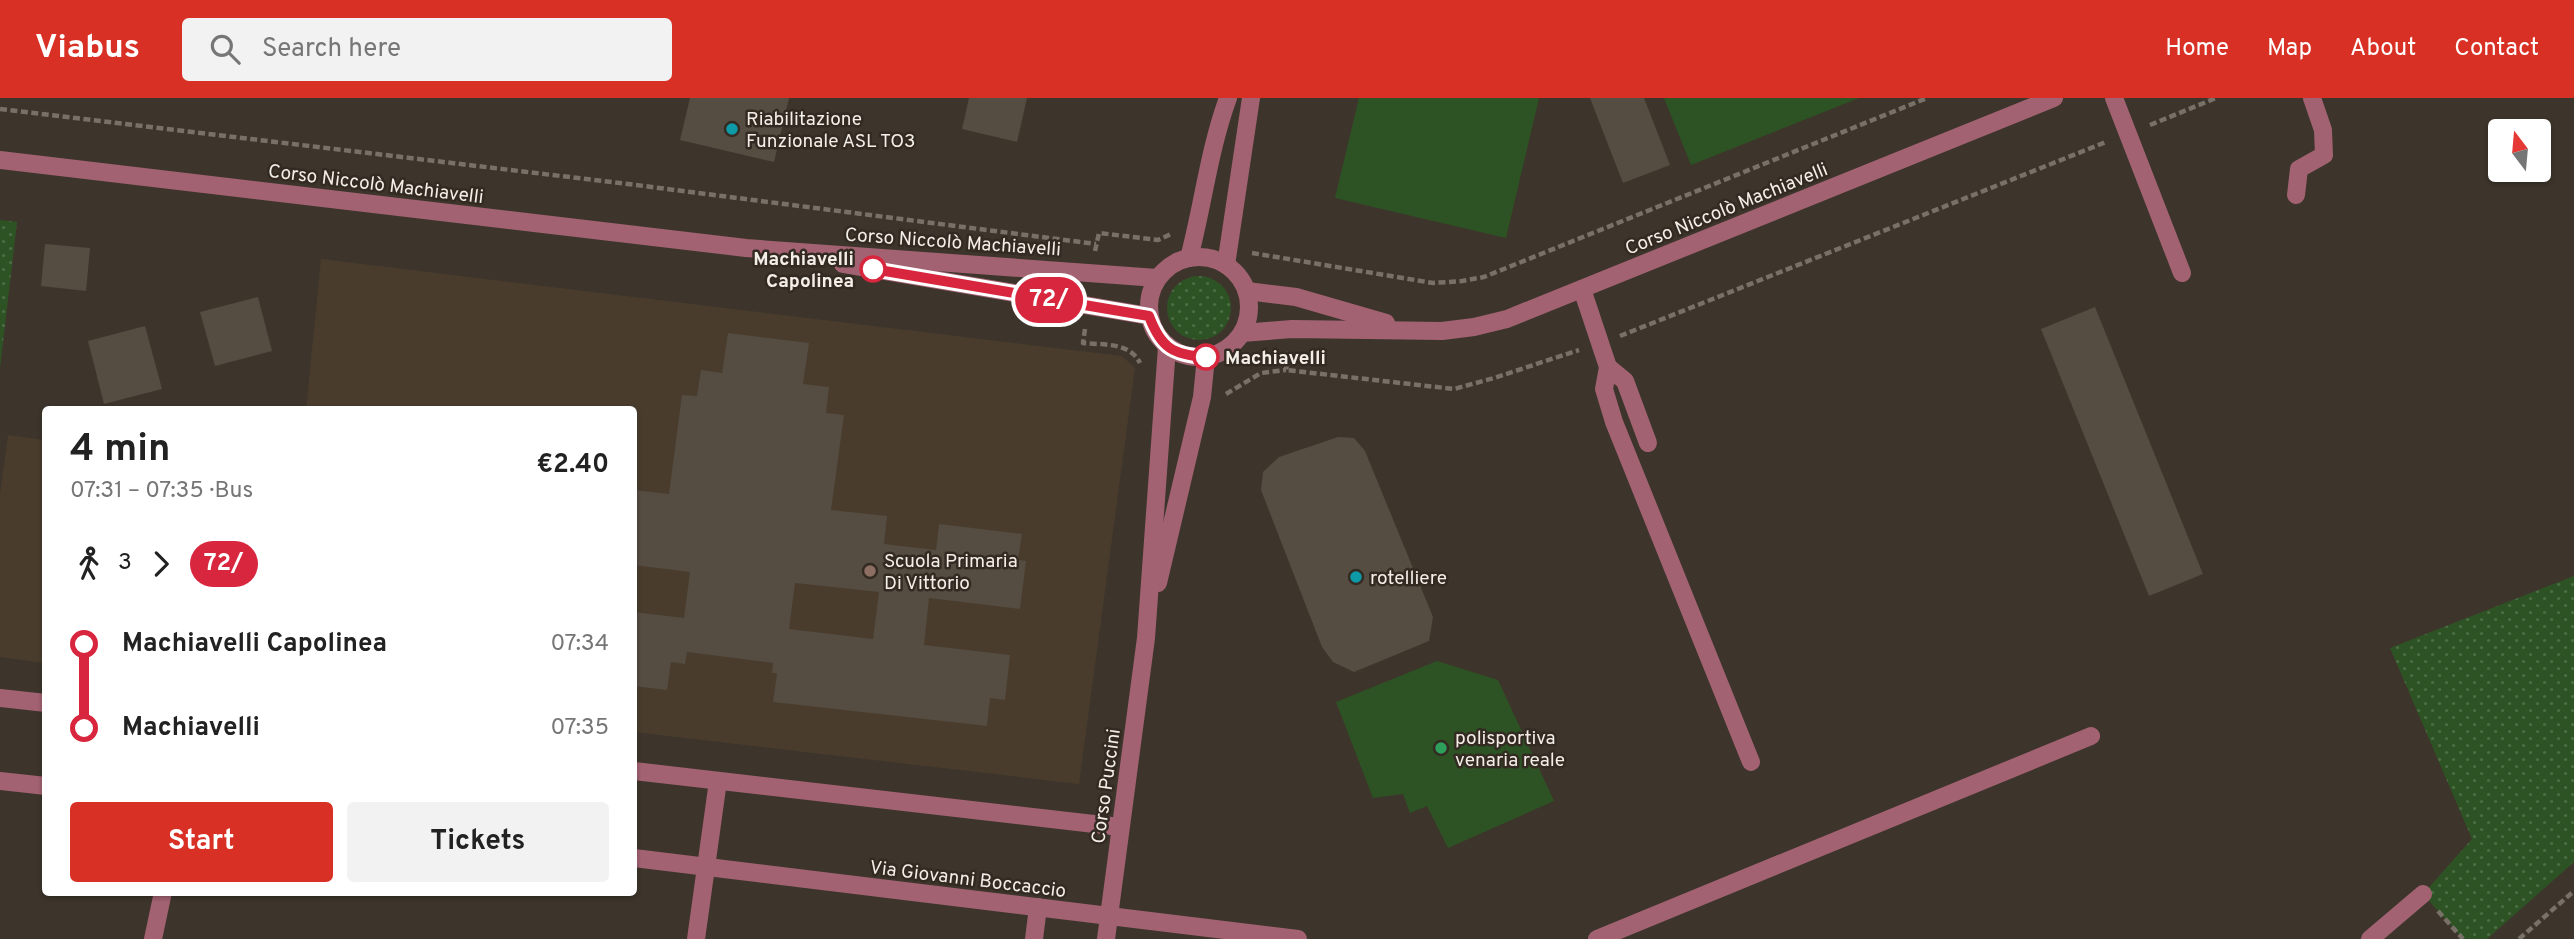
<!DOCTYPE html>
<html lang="en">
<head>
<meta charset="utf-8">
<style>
	:root { --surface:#fff; --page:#f2f2f2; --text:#222; --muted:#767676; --accent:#d93025 }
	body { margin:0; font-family:Overpass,sans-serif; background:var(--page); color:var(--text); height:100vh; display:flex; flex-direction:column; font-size:26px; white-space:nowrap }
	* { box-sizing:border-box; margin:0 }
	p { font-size:23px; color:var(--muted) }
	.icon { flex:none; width:38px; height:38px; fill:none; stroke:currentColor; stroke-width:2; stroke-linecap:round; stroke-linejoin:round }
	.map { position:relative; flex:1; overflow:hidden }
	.drawer { position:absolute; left:42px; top:308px; width:595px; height:490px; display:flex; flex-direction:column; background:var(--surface); border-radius:7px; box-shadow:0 2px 5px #0004 }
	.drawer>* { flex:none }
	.badge { padding:0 14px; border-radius:23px; font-size:24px; line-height:46px }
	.needle { width:46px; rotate:344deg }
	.fabs { position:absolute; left:2488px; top:21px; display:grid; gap:14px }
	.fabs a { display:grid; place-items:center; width:63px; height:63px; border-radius:7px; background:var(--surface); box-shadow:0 2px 5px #0004; font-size:35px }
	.map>.badge { position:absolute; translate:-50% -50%; box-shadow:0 0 0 4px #fff }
	.legs { display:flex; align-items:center; gap:10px; height:77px; padding:0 28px; font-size:23px }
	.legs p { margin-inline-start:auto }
	.headline { display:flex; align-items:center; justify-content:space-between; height:119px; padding:0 28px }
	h1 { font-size:38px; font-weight:700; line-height:52px }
	.button { display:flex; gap:14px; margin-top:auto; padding:14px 28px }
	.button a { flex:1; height:80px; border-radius:7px; background:var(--accent); color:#fff; font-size:28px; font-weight:700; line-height:80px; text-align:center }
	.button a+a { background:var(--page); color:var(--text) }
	ul { padding:0 28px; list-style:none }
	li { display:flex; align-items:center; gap:24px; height:84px; font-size:26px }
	li i { display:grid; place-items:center; width:10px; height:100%; margin:0 9px; background:currentColor }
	li i::after { content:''; width:18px; height:18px; margin:-9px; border:5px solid; border-radius:50%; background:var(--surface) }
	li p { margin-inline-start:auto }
	li:first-child i { background:linear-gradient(#0000 50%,currentColor 0) }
	li:last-child i { background:linear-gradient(currentColor 50%,#0000 0) }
	header { display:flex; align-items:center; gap:42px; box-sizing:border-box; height:98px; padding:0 35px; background:var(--accent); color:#fff }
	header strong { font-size:33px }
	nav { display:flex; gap:38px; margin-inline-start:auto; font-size:24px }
	.search { width:490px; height:63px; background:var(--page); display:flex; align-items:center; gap:18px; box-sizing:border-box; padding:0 24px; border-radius:7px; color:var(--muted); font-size:26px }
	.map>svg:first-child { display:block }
	.education { fill:#493c2d }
	.grass { fill:#2d5324 }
	.park { fill:url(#park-dots) }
	.building { fill:#554c42; fill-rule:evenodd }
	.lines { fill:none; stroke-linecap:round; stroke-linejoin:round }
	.path { stroke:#787168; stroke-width:4.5; stroke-dasharray:7 3.5; stroke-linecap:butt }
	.minor { stroke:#a26272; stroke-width:18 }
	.line-1-casing { stroke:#fff; stroke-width:16 }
	.line-1 { stroke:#d7263d; stroke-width:10 }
	.culture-dot { fill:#0f9aa8; stroke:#332b22; stroke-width:2.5 }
	.stop-1-dot { fill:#fff; stroke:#d7263d; stroke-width:3.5 }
	.education-dot { fill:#8d6e63; stroke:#332b22; stroke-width:2.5 }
	.leisure-dot { fill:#2e9e5b; stroke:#332b22; stroke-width:2.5 }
	.labels { text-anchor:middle; stroke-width:5; stroke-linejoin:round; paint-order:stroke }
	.poi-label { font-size:19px; fill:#f4eee8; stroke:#332b22; text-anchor:start }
	.street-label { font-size:19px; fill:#f4eee8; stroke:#332b22 }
	.stop-label { font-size:19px; font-weight:bold; fill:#f4eee8; stroke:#332b22; text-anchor:end }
</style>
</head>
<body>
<header>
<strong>Viabus</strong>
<div class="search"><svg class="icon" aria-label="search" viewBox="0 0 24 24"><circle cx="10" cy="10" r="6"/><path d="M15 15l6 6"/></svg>Search here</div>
<nav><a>Home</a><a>Map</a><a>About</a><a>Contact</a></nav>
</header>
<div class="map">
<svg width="2574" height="841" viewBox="0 0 2574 841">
	<defs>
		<pattern id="park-dots" width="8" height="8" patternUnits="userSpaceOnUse" patternTransform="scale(1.75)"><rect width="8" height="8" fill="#2d5324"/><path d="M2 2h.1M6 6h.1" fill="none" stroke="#4c6c44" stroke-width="1.8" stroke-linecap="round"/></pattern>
	</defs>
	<rect width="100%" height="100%" fill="#3d352b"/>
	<g class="education">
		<path d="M321 161 1122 258 1135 270 1079 686 634 634V312H306Z"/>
		<path d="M8 337 45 342V565L0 559V396Z"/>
	</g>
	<g class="grass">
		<path d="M1359 0H1539L1506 140 1335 100Z"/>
		<path d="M1664 0H1859L1691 67Z"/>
		<path d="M1437 563 1498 582 1554 703 1448 750 1427 708 1410 715 1403 696 1373 700 1336 604Z"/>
	</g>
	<g class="park">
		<path d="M0 122 17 124 0 270Z"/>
		<circle cx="1199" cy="210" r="32"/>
		<path d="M2574 478V764L2487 841H2463L2423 796 2472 741 2390 550Z"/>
	</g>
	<g class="building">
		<path d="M690 0H789L774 64 680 42Z"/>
		<path d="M969 0H1027L1017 44 962 31Z"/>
		<path d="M1590 0H1644L1670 67 1623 85Z"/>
		<path d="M45 146 90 150 86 193 41 188Z"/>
		<path d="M258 199 272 253 215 268 200 214Z"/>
		<path d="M2095 209 2203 476 2149 498 2041 231Z"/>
		<path d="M145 228 162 291 104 306 88 243Z"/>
		<path d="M728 235 809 245 803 286 829 289 826 315 844 317 831 412 887 418 884 446 936 452 939 426 1022 436 1018 462 1026 463 1020 511 929 500 924 547 1010 557 1005 602 990 600 987 628 773 604 777 575H772L773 565 687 554 685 566 671 564 667 592 634 588V514L684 520 690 474 634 467V392L669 396 682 297 697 298 701 272 722 275ZM795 485 879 494 873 541 789 531Z"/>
		<path d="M1338 339 1354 340 1365 353 1433 519 1429 543 1354 574 1333 564 1322 549 1261 392 1263 374 1279 359Z"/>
	</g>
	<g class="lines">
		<g class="path">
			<path d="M0 11 636 87 1096 146"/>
			<path d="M2150 27 2216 0"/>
			<path d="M1095 153 1099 135 1158 142 1171 136"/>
			<path d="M1252 155 1433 185 1462 183 1484 179 1927 0"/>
			<path d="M1085 231 1083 245C1103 247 1130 244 1140 265"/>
			<path d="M1620 238 2106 44"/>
			<path d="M1289 254 1286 272 1454 291 1494 280 1579 252"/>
			<path d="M1226 296 1261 275 1286 272"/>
			<path d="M2438 813 2463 841"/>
			<path d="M2519 841 2574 793"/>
		</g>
		<g class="minor">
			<path d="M2114 0 2182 175"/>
			<path d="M0 62 746 150 1157 180"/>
			<path d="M2296 97 2299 71 2324 57 2323 32 2312 0"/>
			<circle cx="1199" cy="209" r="50"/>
			<path d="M1189 160C1203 107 1209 52 1228 0"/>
			<path d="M843 166 1149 218"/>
			<path d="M1226 167 1251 0"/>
			<path d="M1582 191 1608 269 1604 291 1614 324 1751 664"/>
			<path d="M1247 193 1296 199 1386 225"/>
			<path d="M1242 235 1292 231 1442 233 1474 229 1507 221 2054 0"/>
			<path d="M1608 269 1625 283 1648 345"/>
			<path d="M1158 485 1202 299 1206 259"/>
			<path d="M0 600 46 605"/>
			<path d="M634 673 1120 729"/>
			<path d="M0 683 46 688"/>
			<path d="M634 760 1298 841"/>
			<path d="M153 841 163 794"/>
			<path d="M696 841 718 683"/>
			<path d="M1034 841 1038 809"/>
			<path d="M1106 841 1146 540 1167 249"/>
			<path d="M1597 841 2091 638"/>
			<path d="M2370 841 2423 796"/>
		</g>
	</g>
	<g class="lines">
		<g class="line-1-casing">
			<path id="line-1" d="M873 171 1149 218C1161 250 1173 257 1206 259"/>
		</g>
		<use href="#line-1" class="line-1"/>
	</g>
	<g class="culture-dot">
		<circle cx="732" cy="31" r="7"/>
		<circle cx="1356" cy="479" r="7"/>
	</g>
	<g class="stop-1-dot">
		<circle cx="873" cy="171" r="12"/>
		<circle cx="1206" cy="259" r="12"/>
	</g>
	<circle class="education-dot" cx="870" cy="473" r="7"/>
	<circle class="leisure-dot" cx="1441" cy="650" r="7"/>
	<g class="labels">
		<g class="poi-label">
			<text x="746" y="27">Riabilitazione<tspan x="746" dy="22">Funzionale ASL TO3</tspan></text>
			<text x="884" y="469">Scuola Primaria<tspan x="884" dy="22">Di Vittorio</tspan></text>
			<text x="1370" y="486">rotelliere</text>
			<text x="1455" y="646">polisportiva<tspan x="1455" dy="22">venaria reale</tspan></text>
		</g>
		<g class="street-label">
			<text transform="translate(376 85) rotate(7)" y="7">Corso Niccolò Machiavelli</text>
			<text transform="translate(1726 110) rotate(-22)" y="7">Corso Niccolò Machiavelli</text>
			<text transform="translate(953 143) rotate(4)" y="7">Corso Niccolò Machiavelli</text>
			<text transform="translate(1105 688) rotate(-82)" y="7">Corso Puccini</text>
			<text transform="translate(968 780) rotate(7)" y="7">Via Giovanni Boccaccio</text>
		</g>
		<g class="stop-label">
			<text x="854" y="167">Machiavelli<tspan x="854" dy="22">Capolinea</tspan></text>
			<text x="1225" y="266" text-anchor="start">Machiavelli</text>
		</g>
	</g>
</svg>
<div class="fabs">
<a><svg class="needle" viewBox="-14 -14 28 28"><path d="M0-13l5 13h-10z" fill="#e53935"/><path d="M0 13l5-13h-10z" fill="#767676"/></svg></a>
</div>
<b class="badge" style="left:1049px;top:202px;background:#d7263d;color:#fff">72/</b>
<section class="drawer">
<div class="headline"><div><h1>4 min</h1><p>07:31 – 07:35 · Bus</p></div><b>€2.40</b></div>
<div class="legs"><svg class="icon" aria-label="walk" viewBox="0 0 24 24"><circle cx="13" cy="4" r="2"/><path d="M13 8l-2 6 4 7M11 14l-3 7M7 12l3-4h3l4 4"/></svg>3<svg class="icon" aria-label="forward" viewBox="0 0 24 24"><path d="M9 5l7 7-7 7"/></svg><b class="badge" style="background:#d7263d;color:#fff">72/</b></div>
<ul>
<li><i style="color:#d7263d"></i><b>Machiavelli Capolinea</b><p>07:34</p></li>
<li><i style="color:#d7263d"></i><b>Machiavelli</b><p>07:35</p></li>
</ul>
<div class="button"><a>Start</a><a>Tickets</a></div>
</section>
</div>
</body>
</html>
